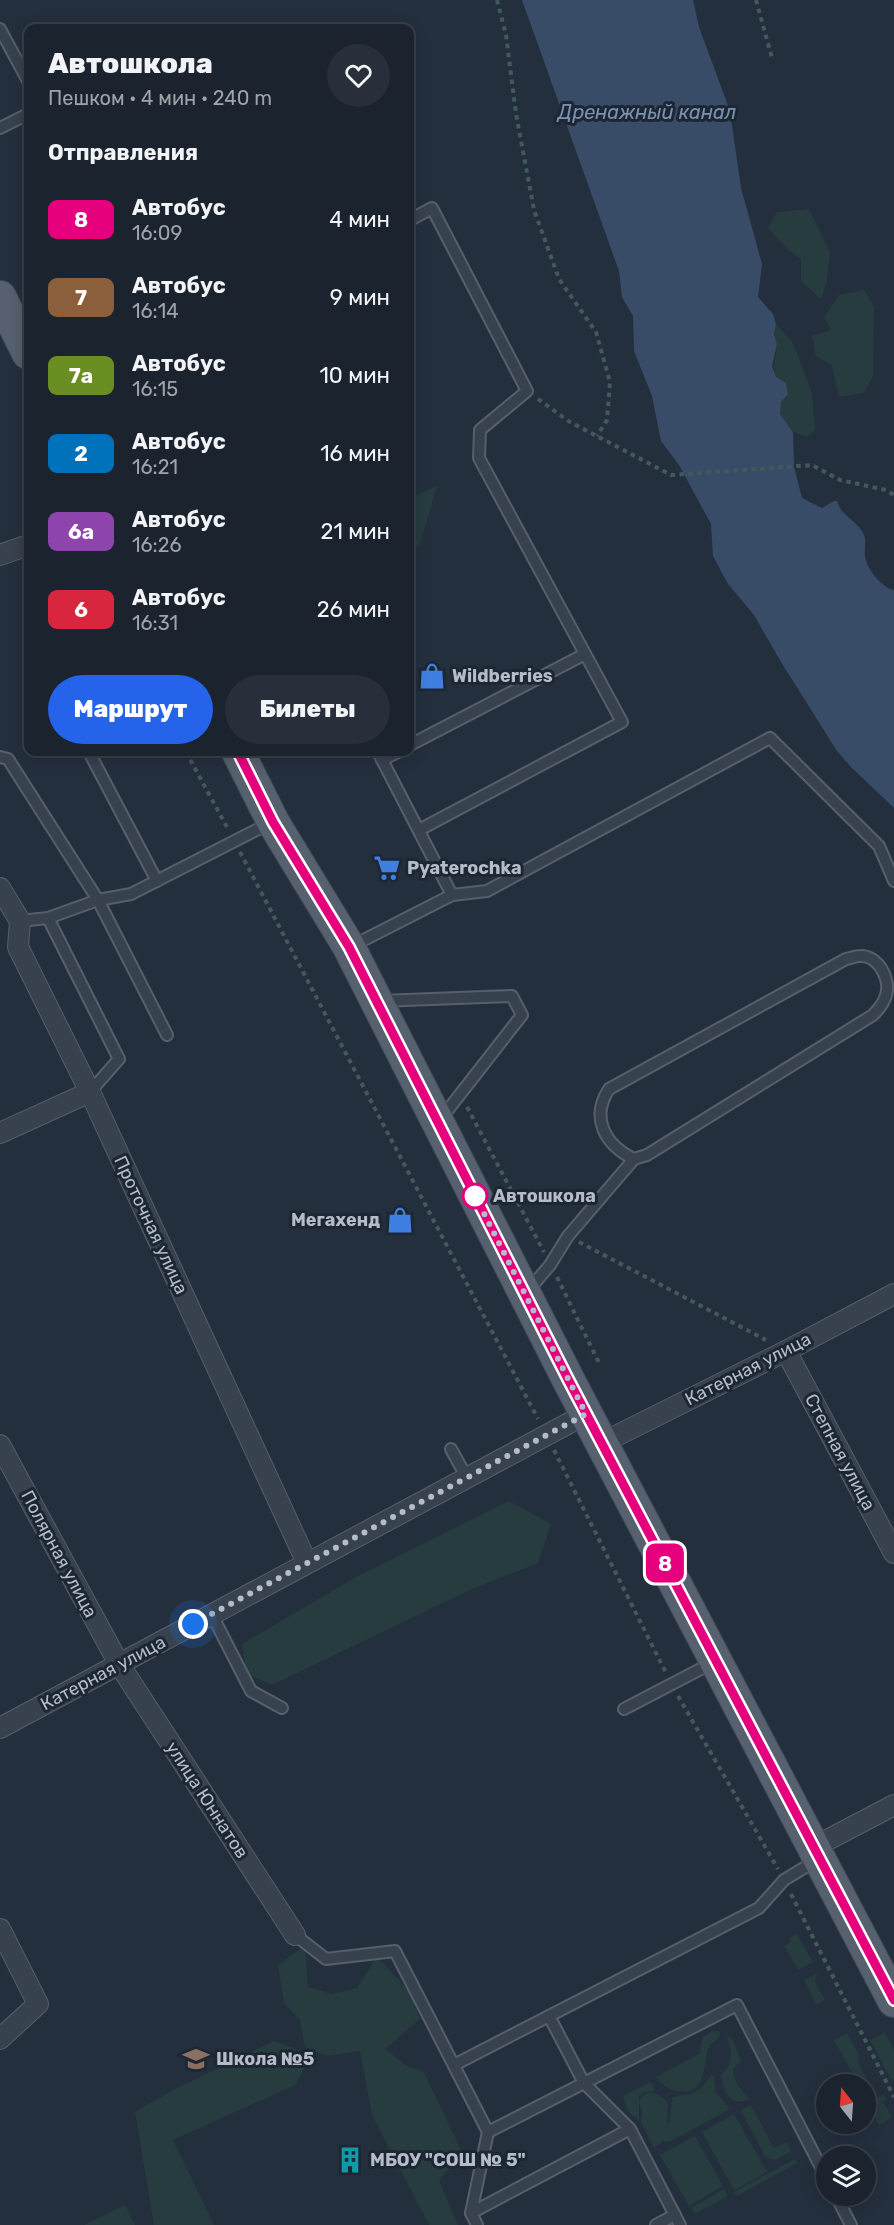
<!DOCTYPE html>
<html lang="ru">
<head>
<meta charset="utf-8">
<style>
	:root { --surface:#1b232e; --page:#282f3a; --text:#f1f3f6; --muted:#a0a4aa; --line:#39404a; --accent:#2563eb }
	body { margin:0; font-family:Rubik,sans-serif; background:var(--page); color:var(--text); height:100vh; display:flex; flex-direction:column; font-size:22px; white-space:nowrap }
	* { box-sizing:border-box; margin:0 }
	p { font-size:20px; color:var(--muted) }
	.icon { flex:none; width:33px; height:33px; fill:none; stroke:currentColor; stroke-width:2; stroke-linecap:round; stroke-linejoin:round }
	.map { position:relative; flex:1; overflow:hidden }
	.side { position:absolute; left:24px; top:24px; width:390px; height:732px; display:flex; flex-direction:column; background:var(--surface); border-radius:12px; box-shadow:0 3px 15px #0003,0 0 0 2px var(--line) }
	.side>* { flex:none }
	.badge { padding:0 12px; border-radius:9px; font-size:21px; line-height:39px }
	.needle { width:39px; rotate:343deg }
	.tools { position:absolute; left:816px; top:2074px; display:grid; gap:12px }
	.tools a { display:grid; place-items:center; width:60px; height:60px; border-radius:50%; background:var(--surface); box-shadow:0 3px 15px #0003,0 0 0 2px var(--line); font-size:30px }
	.you { position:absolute; width:30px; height:30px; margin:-15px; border:4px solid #fff; border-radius:50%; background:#1a73e8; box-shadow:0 0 0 9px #1a73e833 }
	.map>.badge { position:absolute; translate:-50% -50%; box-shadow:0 0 0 3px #fff }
	h2 { padding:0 24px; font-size:22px; line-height:54px }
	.round { display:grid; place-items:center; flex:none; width:63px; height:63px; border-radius:32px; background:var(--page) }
	.head { display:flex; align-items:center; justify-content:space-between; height:102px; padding:0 24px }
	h1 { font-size:28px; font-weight:800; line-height:45px }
	.action { display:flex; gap:12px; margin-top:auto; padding:12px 24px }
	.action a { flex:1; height:69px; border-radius:36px; background:var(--accent); color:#fff; font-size:24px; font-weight:800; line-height:69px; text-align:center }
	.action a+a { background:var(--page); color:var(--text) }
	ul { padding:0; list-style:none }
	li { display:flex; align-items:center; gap:18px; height:78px; padding:0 24px }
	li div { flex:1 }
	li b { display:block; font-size:22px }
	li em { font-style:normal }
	li .badge { min-width:66px; font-weight:700; text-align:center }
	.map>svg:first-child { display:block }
	.green { fill:#263c3f }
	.water { fill:#394c67 }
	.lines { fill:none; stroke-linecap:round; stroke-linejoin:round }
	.service-casing { stroke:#565f6c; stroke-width:14 }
	.minor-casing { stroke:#565f6c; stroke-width:22 }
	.primary-casing { stroke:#414a57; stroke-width:34 }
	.path { stroke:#44595c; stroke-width:4; stroke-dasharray:4.5 4.5; stroke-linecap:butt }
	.service { stroke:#38414e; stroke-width:10 }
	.minor { stroke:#38414e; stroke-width:20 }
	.primary { stroke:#56606e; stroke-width:32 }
	.line-casing { stroke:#fff; stroke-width:14 }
	.line { stroke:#e6007e; stroke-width:9 }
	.walk { stroke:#b4bcc9; stroke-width:6; stroke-dasharray:0 10.8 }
	.stop-dot { fill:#fff; stroke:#e6007e; stroke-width:3 }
	.labels { text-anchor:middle; stroke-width:6; stroke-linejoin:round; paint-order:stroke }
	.poi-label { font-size:18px; font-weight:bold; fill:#b4bcc9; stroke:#1d2633; text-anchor:start }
	.stop-label { font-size:18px; font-weight:bold; fill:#b4bcc9; stroke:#1d2633; text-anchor:start }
	.street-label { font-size:18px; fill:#b4bcc9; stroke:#1d2633 }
	.water-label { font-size:20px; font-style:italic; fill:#7c92b1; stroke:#1d2633 }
</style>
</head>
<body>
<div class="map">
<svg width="894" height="2225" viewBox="0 0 894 2225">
	<rect width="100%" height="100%" fill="#242f3e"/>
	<g class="green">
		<path d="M809 209 830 252 827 281 821 299 801 281V259L787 249 768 228 777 212Z"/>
		<path d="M864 290 874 307 873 375 864 393 839 397 832 366 816 356 812 336 831 330 824 317 839 295Z"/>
		<path d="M776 324 792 342 804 371 812 393 815 430 807 437 793 432 780 414 781 402 788 393 786 383 776 377C771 363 778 356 776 343 775 336 774 332 776 324Z"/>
		<path d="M437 486 419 547 410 544V498Z"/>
		<path d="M509 1501 551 1524 538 1563 470 1590 272 1685 246 1673 242 1644 356 1577Z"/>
		<path d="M797 1934 813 1962 798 1970 784 1946 790 1942V1938Z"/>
		<path d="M305 1946 308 1987 332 1994 357 1988 377 1957 410 1992 420 2019 385 2049 407 2066 424 2072 463 2154 439 2180 458 2225H429L372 2115 360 2051 326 2056 305 2047 300 2020 284 2003 278 1965Z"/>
		<path d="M817 1973 815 1982 825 2000 816 2005 804 1980Z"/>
		<path d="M712 2031H718L720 2034 718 2039 709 2045C706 2055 705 2068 702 2078 694 2100 666 2093 656 2077L699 2054 703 2037Z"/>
		<path d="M847 2033 859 2055 858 2062 867 2078 858 2083 834 2040Z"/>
		<path d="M885 2033 894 2050V2079L892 2081 870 2040Z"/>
		<path d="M727 2035 733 2040 741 2061 733 2069C733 2080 741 2092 750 2099 729 2108 725 2093 721 2076L729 2065 731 2053Z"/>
		<path d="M274 2041 301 2051 308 2060 295 2085 173 2140 214 2225H154L135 2112 173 2090Z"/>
		<path d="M711 2075 714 2076 716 2092 730 2109 671 2141 666 2142 662 2140V2142L654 2148 641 2122 642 2111 639 2101C648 2086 658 2094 668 2102L667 2125 670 2121 672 2097 690 2094 701 2088Z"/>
		<path d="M651 2082 655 2091 644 2092 639 2096V2120L629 2113 623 2096Z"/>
		<path d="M869 2084 877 2097 884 2096 886 2100 883 2102 892 2117 879 2125 866 2101V2087Z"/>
		<path d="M751 2105 774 2148 787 2142 791 2151 775 2160 766 2158 741 2110Z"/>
		<path d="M734 2114 767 2172 734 2190 702 2132Z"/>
		<path d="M695 2136 723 2186 689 2206 660 2155Z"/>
		<path d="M795 2159 797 2163 737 2196 734 2192Z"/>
		<path d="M724 2189 728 2196 695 2214 691 2208Z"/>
		<path d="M125 2205 135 2225H84Z"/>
	</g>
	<path class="water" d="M522 0H693L699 27 730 111 741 188 762 264 758 297 773 314 776 324 774 334 777 344 772 366 776 377 786 383 788 394 781 402 780 414 793 432 794 467 802 498 822 508 834 501H837C841 516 856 520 863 533 867 540 864 548 865 556 866 568 882 588 894 590V808L851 767 837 751 781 662 754 615 728 584 713 556 711 524 679 465 661 441 652 396 634 351 633 316 622 297 619 271Z"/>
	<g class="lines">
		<g class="service-casing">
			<g id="service">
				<path d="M0 29 28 81"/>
				<path d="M0 128 28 114"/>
				<path d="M410 220 432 208 527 391 480 430 479 458 622 722 419 830"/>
				<path d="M410 745 585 654"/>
				<path d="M89 752 157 881"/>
				<path d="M0 757 8 759 98 900 167 1035"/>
				<path d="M382 760 398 752"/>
				<path d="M452 895 487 891 770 738 879 846 894 881"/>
				<path d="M48 918 119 1059 90 1092"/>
				<path d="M20 921 48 918 98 900 131 894 272 822"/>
				<path d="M352 946 452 895 378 752"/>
				<path d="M380 1001 512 996 522 1015 440 1120"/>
				<path d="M527 1292 550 1265 568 1236 634 1159 647 1155 873 1015C879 1009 884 1003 886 995 891 979 878 955 860 956 856 956 851 958 846 959L609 1089C590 1118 605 1145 634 1159"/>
				<path d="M451 1449 467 1478"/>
				<path d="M212 1615 251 1691 282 1708"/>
				<path d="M624 1709 714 1662"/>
				<path d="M817 1860 784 1880 759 1908 549 2016 584 2083 737 2005 826 2177"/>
				<path d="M295 1935 326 1959 395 1951 488 2132 584 2083 630 2129 680 2225"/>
				<path d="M454 2065 549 2016"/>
				<path d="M836 2196 851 2225"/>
				<path d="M471 2213 488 2132"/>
				<path d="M477 2225 471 2213 630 2129"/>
				<path d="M656 2225 675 2215"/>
			</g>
		</g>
		<g class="minor-casing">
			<g id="minor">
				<path d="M0 555 28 545"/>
				<path d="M0 888 20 921 18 947 90 1092 307 1563"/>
				<path d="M0 1133 90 1092"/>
				<path d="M786 1351 894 1553"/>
				<path d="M602 1443 786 1351 894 1294"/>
				<path d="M0 1445 119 1664 295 1935"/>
				<path d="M0 1728 586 1414"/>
				<path d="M814 1847 894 1805"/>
				<path d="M0 1929 38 2004 0 2039"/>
			</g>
		</g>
		<g class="primary-casing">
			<g id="primary">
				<path d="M0 297 28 353"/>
				<path d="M238 752 273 822 349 947 569 1381 894 2001"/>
			</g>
		</g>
		<g class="path">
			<path d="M497 0 506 35 516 114 534 210 559 279 596 332 610 382 607 420 597 436"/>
			<path d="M756 0 772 58"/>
			<path d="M538 399 570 422 671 475 812 465 840 480 886 490 894 495"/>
			<path d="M186 752 228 829"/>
			<path d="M240 852 538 1419"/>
			<path d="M467 1107 544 1252"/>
			<path d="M579 1242 766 1340"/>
			<path d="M557 1277 600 1365"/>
			<path d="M554 1450 666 1673"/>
			<path d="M678 1696 778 1869"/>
			<path d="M791 1894 894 2097"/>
		</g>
		<use href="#service" class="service"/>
		<use href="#minor" class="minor"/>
		<use href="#primary" class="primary"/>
	</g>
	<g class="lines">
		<g class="line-casing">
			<path id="line" d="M238 752 273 822 349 947 569 1381 894 2000"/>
		</g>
		<use href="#line" class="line"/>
		<path class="walk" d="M193 1624 586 1414 473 1192 475 1196"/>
	</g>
	<defs>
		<g id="shop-bare" transform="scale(2.07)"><path d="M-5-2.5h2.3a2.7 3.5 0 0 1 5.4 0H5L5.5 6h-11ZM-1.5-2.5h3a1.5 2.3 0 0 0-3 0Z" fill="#3f7fe0" stroke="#1d2633" stroke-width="2.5" paint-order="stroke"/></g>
		<g id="supermarket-bare" transform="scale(2.07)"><path d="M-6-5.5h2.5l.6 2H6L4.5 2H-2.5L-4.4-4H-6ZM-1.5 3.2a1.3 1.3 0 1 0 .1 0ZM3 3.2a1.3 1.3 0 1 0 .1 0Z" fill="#3f7fe0" stroke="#1d2633" stroke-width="2.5" paint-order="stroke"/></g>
		<g id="school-bare" transform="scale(2.07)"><path d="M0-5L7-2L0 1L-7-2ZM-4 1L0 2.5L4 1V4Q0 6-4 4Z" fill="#8d6e63" stroke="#1d2633" stroke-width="2.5" paint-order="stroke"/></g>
		<g id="building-bare" transform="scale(2.07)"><path d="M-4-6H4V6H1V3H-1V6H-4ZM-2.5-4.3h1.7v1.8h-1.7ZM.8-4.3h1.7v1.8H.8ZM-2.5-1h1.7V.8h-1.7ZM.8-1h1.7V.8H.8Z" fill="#0f9aa8" stroke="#1d2633" stroke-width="2.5" paint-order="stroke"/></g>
	</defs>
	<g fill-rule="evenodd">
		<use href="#shop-bare" x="432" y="676"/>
		<use href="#supermarket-bare" x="387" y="868"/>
		<use href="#shop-bare" x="400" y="1220"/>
		<use href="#school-bare" x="196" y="2059"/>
		<use href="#building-bare" x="350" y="2160"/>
	</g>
	<circle class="stop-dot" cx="475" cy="1196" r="12"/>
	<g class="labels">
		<g class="poi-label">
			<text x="452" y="682">Wildberries</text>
			<text x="407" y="874">Pyaterochka</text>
			<text x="380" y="1226" text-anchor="end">Мегахенд</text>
			<text x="216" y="2065">Школа №5</text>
			<text x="370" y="2166">МБОУ "СОШ № 5"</text>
		</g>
		<g class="stop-label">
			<text x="493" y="1202">Автошкола</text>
		</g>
		<g class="street-label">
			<text transform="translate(151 1225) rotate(65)" y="6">Проточная улица</text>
			<text transform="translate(748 1369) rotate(-27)" y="6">Катерная улица</text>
			<text transform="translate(840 1452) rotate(62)" y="6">Степная улица</text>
			<text transform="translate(59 1554) rotate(62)" y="6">Полярная улица</text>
			<text transform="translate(103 1673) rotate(-28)" y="6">Катерная улица</text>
			<text transform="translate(207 1800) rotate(57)" y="6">улица Юннатов</text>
		</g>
		<g class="water-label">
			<text x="647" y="119">Дренажный канал</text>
		</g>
	</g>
</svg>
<div class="tools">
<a><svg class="needle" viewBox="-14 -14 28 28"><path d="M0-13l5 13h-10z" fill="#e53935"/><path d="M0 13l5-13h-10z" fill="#a0a4aa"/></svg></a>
<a><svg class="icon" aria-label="layers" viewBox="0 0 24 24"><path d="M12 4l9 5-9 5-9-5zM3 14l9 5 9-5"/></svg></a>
</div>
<div class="you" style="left:193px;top:1624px"></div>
<b class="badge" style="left:665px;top:1563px;background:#e6007e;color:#fff">8</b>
<section class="side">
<div class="head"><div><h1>Автошкола</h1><p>Пешком · 4 мин · 240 m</p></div><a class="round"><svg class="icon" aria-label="heart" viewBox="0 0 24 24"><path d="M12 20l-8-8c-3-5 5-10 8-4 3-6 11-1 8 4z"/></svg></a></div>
<h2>Отправления</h2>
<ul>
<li><span class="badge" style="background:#e6007e;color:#fff">8</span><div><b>Автобус</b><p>16:09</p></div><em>4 мин</em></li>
<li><span class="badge" style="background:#8b5e3c;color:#fff">7</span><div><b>Автобус</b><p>16:14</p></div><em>9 мин</em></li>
<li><span class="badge" style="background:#6b8e23;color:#fff">7а</span><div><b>Автобус</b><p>16:15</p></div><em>10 мин</em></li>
<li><span class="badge" style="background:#0072bc;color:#fff">2</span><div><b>Автобус</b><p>16:21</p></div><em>16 мин</em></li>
<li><span class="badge" style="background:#8e44ad;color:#fff">6а</span><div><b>Автобус</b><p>16:26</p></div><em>21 мин</em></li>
<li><span class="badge" style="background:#d7263d;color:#fff">6</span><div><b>Автобус</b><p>16:31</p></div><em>26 мин</em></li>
</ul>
<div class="action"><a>Маршрут</a><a>Билеты</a></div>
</section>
</div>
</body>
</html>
